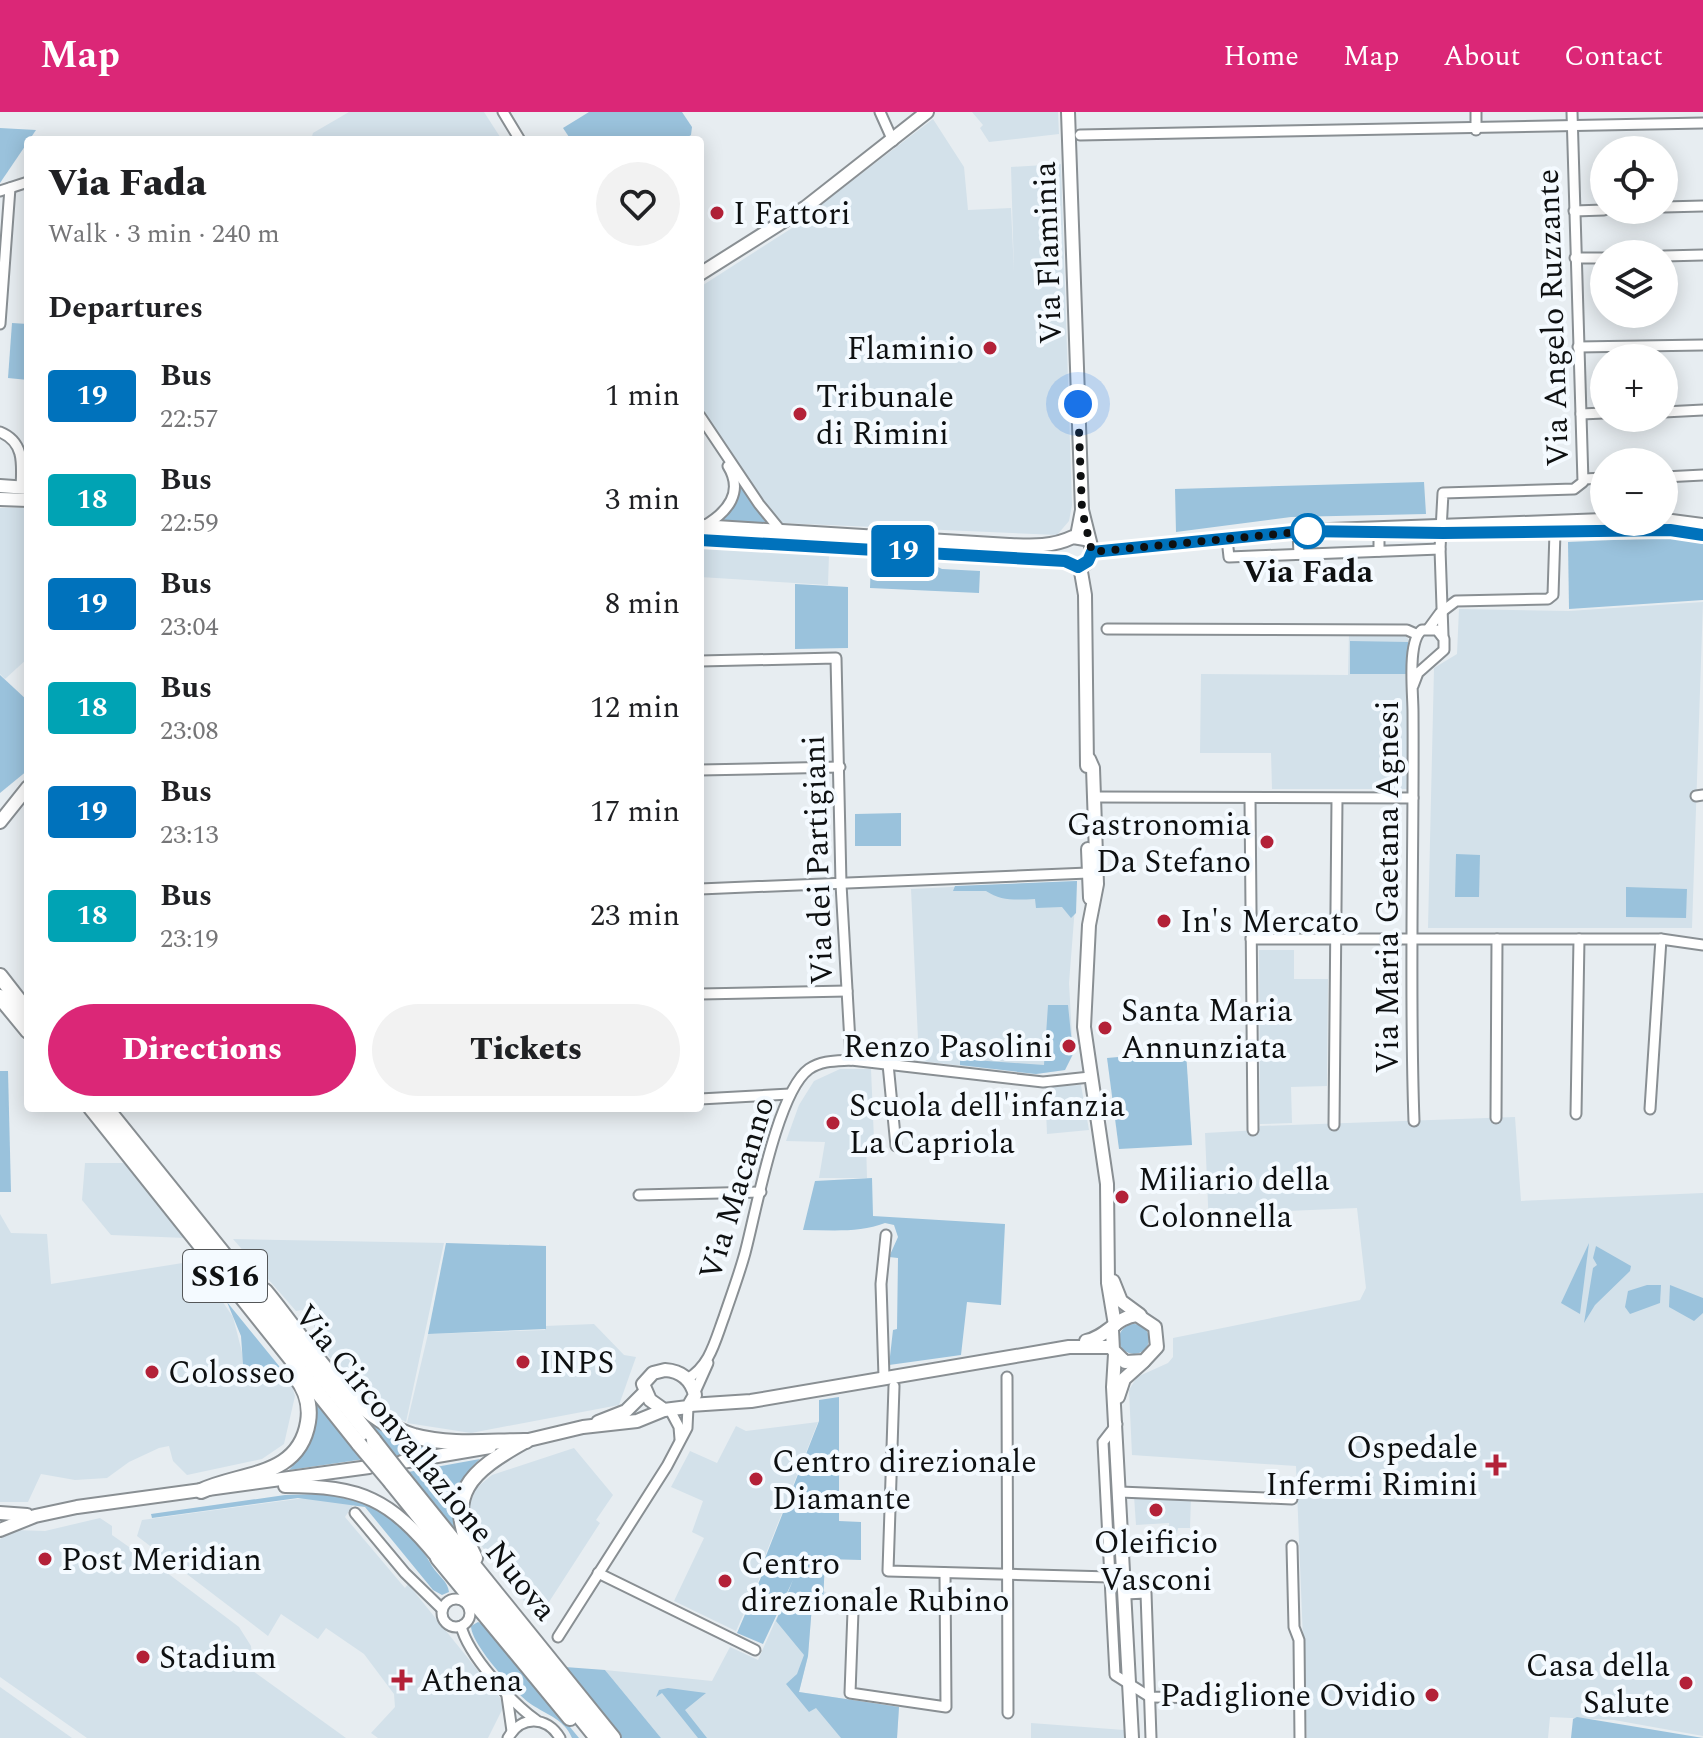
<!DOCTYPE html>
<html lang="en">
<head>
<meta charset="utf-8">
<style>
	:root { --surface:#fff; --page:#f2f2f2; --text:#202124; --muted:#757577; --accent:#db2777 }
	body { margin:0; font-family:Spectral,serif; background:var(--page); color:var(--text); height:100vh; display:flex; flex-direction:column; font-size:30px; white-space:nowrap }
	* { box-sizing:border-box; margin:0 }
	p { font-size:26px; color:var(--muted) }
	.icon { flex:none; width:44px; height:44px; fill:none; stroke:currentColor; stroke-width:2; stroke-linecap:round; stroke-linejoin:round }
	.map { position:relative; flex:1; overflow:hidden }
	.side { position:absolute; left:24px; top:24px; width:680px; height:976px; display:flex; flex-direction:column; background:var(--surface); border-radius:8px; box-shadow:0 4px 20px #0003 }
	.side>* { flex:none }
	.badge { padding:0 16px; border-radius:6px; font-size:28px; line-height:52px }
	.buttons { position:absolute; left:1590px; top:24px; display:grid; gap:16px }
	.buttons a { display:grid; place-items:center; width:88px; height:88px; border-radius:50%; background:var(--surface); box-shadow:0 4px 20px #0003; font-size:40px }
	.you { position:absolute; width:40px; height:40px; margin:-20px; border:6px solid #fff; border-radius:50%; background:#1a73e8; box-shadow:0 0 0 12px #1a73e833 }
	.map>.badge { position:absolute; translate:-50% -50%; box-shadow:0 0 0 4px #fff }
	h2 { padding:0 24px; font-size:30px; line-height:72px }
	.round { display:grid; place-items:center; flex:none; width:84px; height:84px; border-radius:42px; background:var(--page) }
	.summary { display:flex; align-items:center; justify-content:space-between; height:136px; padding:0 24px }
	h1 { font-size:38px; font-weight:800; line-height:60px }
	.cta { display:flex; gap:16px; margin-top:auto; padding:16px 24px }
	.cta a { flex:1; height:92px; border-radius:48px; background:var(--accent); color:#fff; font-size:32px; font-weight:800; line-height:92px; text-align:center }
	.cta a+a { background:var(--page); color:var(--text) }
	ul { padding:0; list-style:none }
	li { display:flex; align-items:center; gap:24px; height:104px; padding:0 24px }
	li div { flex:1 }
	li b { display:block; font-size:30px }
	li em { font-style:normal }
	li .badge { min-width:88px; font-weight:700; text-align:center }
	header { display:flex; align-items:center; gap:48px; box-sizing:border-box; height:112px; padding:0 40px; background:var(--accent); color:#fff }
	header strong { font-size:38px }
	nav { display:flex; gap:44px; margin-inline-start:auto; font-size:28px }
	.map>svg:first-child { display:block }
	.built { fill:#d3e1ea }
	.green { fill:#9ac2dc }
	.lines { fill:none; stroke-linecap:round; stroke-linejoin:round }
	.street-casing { stroke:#898f93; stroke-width:13 }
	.secondary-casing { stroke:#898f93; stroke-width:16 }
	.primary-casing { stroke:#898f93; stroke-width:18 }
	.street { stroke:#fff; stroke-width:9 }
	.secondary { stroke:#fff; stroke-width:12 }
	.primary { stroke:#fff; stroke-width:14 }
	.primary-bridge-casing { stroke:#898f93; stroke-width:18; stroke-linecap:butt }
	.primary-bridge { stroke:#fff; stroke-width:14 }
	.line-casing { stroke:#fff; stroke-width:18 }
	.line { stroke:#0072bc; stroke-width:12 }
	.walk { stroke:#0e1011; stroke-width:8; stroke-dasharray:0 14.4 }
	.poi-dot { fill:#b32138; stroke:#f4faff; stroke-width:3 }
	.stop-dot { fill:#fff; stroke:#0072bc; stroke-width:4 }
	.labels { text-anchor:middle; stroke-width:8; stroke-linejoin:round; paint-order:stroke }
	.shield { fill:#f4faff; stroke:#535658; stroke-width:2 }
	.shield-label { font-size:30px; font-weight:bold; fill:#0e1011 }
	.poi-label { font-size:32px; fill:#0e1011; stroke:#f4faff; text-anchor:start }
	.street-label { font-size:32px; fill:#0e1011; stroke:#f4faff }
	.stop-label { font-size:32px; font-weight:bold; fill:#0e1011; stroke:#f4faff }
</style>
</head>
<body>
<header>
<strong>Map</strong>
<nav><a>Home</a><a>Map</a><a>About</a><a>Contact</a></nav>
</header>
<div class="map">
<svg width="1703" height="1626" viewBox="0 0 1703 1626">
	<rect width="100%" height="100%" fill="#e7edf1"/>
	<g class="built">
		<path d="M349 0H484L502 28H311L313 21Z"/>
		<path d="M972 0H1058L1059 22 989 30 980 16 983 13Z"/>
		<path d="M933 7 964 55 968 98 1011 96 1014 160 1011 55 1061 52 1072 393 1069 409 1057 423 782 411 766 396 700 294V175L817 100 815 97Z"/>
		<path d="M0 396H28V546L5 567 0 562Z"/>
		<path d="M700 436 829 442 828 473 700 465Z"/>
		<path d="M1703 490 1692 816H1428L1434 556 1457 542 1459 497 1569 499Z"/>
		<path d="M1349 521 1404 522 1410 529 1409 677H1272L1271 641H1200L1201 562 1348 563Z"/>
		<path d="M1077 769 1069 871 1073 942 1065 958 1036 962 919 949 911 777Z"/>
		<path d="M1259 838H1294V867H1328L1327 974 1291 975 1292 1011 1260 1012Z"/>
		<path d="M840 957H871L874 1028 866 1029 867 1066H819L825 1030 786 1029 799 993 814 969Z"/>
		<path d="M1081 973 1089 1018 1047 1022 1045 975Z"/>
		<path d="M1515 1005 1521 1089 1703 1081V1624L1614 1608 1550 1605 1548 1626H1307L1296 1354 1132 1343 1129 1278 1137 1265 1168 1251 1173 1245V1226L1360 1188 1366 1176 1357 1096 1243 1101 1227 1114 1209 1116 1205 1021 1259 1018 1260 1014Z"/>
		<path d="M85 1051H126L186 1126 111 1123 82 1088Z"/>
		<path d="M0 1102 11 1121 47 1122 51 1172 195 1149 233 1205 243 1244V1267L291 1271 295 1284 284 1332 262 1347 187 1363 173 1349 169 1334 159 1336 129 1350 107 1366 75 1368 41 1362 28 1390H0Z"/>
		<path d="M233 1127 444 1131 406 1310 379 1297 361 1282 328 1243 314 1221V1213L302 1198 296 1199Z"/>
		<path d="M594 1212 624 1243 636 1245 619 1293 471 1321 407 1311 428 1222 545 1218V1214Z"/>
		<path d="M818 1310 761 1454 764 1456 736 1519 674 1489 704 1426 692 1420 703 1389 671 1375 690 1339 717 1351 736 1314 746 1319Z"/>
		<path d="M574 1336 613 1383 596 1408 600 1411 538 1507 477 1428 469 1395 475 1377 492 1363Z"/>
		<path d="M1134 1384 1191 1385 1190 1416H1178L1177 1421H1169V1411L1136 1413Z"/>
		<path d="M312 1385 353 1393 345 1405 405 1476 408 1472 505 1592 488 1626H378L371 1621 395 1595 394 1582 364 1542 326 1516 318 1527 281 1502 268 1524 137 1424 142 1408Z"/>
		<path d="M100 1406 112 1414V1423L139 1442 144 1451 158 1454 239 1515 251 1534 253 1559 346 1626H87L0 1565V1427L15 1418 45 1419Z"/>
		<path d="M793 1469 826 1480 823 1493H812L808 1544 799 1580 899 1595 897 1626H661L605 1558 712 1569 730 1535 758 1548Z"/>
		<path d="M0 1575 72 1626H0Z"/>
		<path d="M1031 1611 1124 1618V1626H1031Z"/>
	</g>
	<g class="green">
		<path d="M589 0H682L692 15 691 23 683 28H571L563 16Z"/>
		<path d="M0 16 36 18 0 71Z"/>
		<path d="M12 211 28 212V268L8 266Z"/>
		<path d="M1424 370 1426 402 1291 405 1176 420 1175 377Z"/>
		<path d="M741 372 766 411 720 410 736 392Z"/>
		<path d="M1682 425 1703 429V488L1569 497 1568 430Z"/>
		<path d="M871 446 925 449 942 457 980 459 979 481 870 476Z"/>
		<path d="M795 472 848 475V536L795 537Z"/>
		<path d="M1350 529 1408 530V562H1350Z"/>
		<path d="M0 563 28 589V658L0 681Z"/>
		<path d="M901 701V734H855V702Z"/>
		<path d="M1456 742 1480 743 1479 785H1455Z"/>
		<path d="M1077 769 1076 801 1071 806 1062 795 1036 796 1035 787C1015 788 1001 789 986 779H953L955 774Z"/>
		<path d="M1626 775 1687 777 1686 806 1626 805Z"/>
		<path d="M1048 893H1068L1073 942 1065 958 1036 962 960 953V947L1044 953Z"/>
		<path d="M1186 939 1192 1033 1119 1037 1107 946Z"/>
		<path d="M0 959H8L11 1080H0Z"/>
		<path d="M872 1066 873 1104 1005 1112 1001 1193 967 1190 961 1243 889 1253 893 1218 897 1217 898 1146 889 1145 898 1125 894 1113 885 1111C860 1121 831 1118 803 1118L815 1069Z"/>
		<path d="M446 1131 546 1134V1217L428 1222Z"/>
		<path d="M1589 1131 1580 1202 1561 1191Z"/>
		<path d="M1596 1134 1631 1154 1630 1159 1595 1193 1584 1211 1593 1156 1597 1153 1593 1146Z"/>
		<path d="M1647 1173H1661L1660 1191 1630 1202 1625 1195 1628 1179Z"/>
		<path d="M1670 1173 1703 1186V1201L1694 1209 1669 1195Z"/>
		<path d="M227 1190 292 1270 244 1266 241 1224Z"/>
		<circle cx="1134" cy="1227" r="15"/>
		<path d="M345 1283 364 1301 448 1335 395 1344Z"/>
		<path d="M314 1284 365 1347 289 1358C310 1336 318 1315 314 1284Z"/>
		<path d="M839 1285V1409L861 1410V1448L825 1447 823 1493H812L808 1544 799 1580 899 1595 897 1626H841L816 1596 809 1600 786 1572 797 1562 804 1543 776 1509 793 1468 763 1532 737 1521 765 1456 762 1454 819 1309V1288Z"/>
		<path d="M480 1347C456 1368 453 1392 457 1422L408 1360Z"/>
		<path d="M322 1382C377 1391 404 1405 432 1454 438 1464 448 1469 449 1480L442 1483 433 1478 365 1395 298 1386 152 1406 151 1402 285 1383Z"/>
		<path d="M478 1510 487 1514 579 1626H572C564 1606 544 1602 528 1590 513 1578 471 1532 471 1514Z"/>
		<path d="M565 1555 605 1558 661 1626H621Z"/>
		<path d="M668 1576 706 1581 685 1598 707 1626H698L662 1581 656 1585 659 1578Z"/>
		<path d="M1577 1605 1703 1626H1571L1573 1607Z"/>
	</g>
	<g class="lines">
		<g class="street-casing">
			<g id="street">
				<path d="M503 0 520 28"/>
				<path d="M880 0 893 29"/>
				<path d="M1476 0V18"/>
				<path d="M1080 23 1703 11"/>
				<path d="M0 79 28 70"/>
				<path d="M1664 95 1703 94"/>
				<path d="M1574 99 1604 98"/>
				<path d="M1664 144 1703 143"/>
				<path d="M1575 146H1604"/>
				<path d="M0 212 10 76"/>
				<path d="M1578 235 1703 233"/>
				<path d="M1664 300 1703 298"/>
				<path d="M1581 302 1604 301"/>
				<path d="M700 304 759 392 781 419"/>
				<path d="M0 320C25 330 22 353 21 376"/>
				<path d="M1664 365 1703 363"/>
				<path d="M1584 367 1604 366"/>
				<path d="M704 414C728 400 744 380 728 354"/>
				<path d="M1379 418V439"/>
				<path d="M1298 420 1299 442"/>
				<path d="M1227 427 1229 445 1440 437"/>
				<path d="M1429 516 1440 501 1456 489 1548 487 1553 483 1555 420"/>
				<path d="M1107 517 1407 518 1416 522"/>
				<path d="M1443 524 1440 437 1443 381 1574 377 1583 370 1572 0"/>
				<path d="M700 549 836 546 841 772 851 948"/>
				<path d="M1413 574 1418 561 1444 538V527L1437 518H1422C1407 529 1413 580 1413 600 1414 736 1409 873 1414 1009"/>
				<path d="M700 658 840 655"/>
				<path d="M1696 684 1703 683"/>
				<path d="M1094 685 1413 686"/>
				<path d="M1250 687 1253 1018"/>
				<path d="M700 777 1088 761"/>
				<path d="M1251 827H1661L1703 833"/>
				<path d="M700 882 847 879"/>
				<path d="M888 952 896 1034"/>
				<path d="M700 987 790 982"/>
				<path d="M1650 997 1661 827"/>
				<path d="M1576 1002 1579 827"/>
				<path d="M1496 1006 1497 827"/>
				<path d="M1334 1013 1337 687"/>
				<path d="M639 1083 761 1080"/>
				<path d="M884 1265 881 1172 886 1123"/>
				<path d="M1007 1265 1008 1601"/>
				<path d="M687 1267C710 1254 715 1229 724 1205 731 1184 739 1163 745 1141 756 1100 777 980 809 957 822 948 837 949 851 948L1043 970 1090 965"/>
				<path d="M894 1274 888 1459 1110 1465"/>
				<path d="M695 1280 708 1251"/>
				<path d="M671 1300 679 1315 680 1327"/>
				<path d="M1117 1312 1103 1330 1115 1563 1150 1585 1299 1587"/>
				<path d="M1120 1380 1292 1387"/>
				<path d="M355 1401 405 1461 442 1497"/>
				<path d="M1292 1434 1294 1515 1299 1528 1300 1626"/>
				<path d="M598 1461 755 1538"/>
				<path d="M1125 1482 1146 1481 1151 1626"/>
				<circle cx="456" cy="1501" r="14"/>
				<path d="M853 1499 850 1581 946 1595 945 1461"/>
				<path d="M461 1514C468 1543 512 1591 536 1608"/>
				<path d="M558 1525 667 1354 687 1316 688 1295"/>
				<path d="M507 1584 512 1619"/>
				<path d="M508 1626C521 1603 547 1604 560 1626"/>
			</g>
		</g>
		<g class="secondary-casing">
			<g id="secondary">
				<path d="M1068 0 1082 398 1077 424"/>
				<path d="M700 162 806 95 927 0"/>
				<path d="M0 374 28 376"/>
				<path d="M0 387 28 388"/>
				<path d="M1664 408 1703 413"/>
				<path d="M700 414 1009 433C1033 434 1052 435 1073 425L1085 427"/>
				<path d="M1427 421 1670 418 1703 423"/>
				<path d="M700 428 1065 449 1078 455 1087 451 1092 438 1082 398"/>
				<path d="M1092 440 1303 419 1604 408"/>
				<path d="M1080 454 1085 483 1087 654"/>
				<path d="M1089 647 1093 656 1097 772 1089 813 1084 915 1107 1072 1108 1171 1115 1213"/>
				<path d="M0 710 28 675"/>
				<path d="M1088 737 1090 786"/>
				<path d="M1113 1169 1121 1189 1140 1203"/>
				<path d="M1086 1229C1107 1225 1116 1205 1137 1203L1155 1215 1157 1235 1144 1249 1125 1250 1113 1238 1112 1218"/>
				<path d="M1115 1242 1113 1275 1132 1626"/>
				<path d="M665 1258C681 1259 691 1267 695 1283L688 1295 664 1298 650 1288 643 1272 653 1261Z"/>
				<path d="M1118 1285 1124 1267 1143 1250"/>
				<path d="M690 1293 751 1289 1069 1235H1111"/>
				<path d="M598 1310 626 1299 645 1280"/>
				<path d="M520 1330 583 1315 637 1309 664 1298"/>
				<path d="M402 1350 490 1335"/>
				<path d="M285 1374C362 1374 390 1387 438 1446"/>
				<path d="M0 1401 27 1403"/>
				<path d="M0 1418 35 1404 77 1395 369 1355"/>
			</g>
		</g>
		<g class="primary-casing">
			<g id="primary">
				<path d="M0 864 28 900"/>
				<path d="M0 885 28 919"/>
				<path d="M91 996 359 1332"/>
				<path d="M106 996 374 1329"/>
				<path d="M265 1179C307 1229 348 1304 414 1324 450 1334 490 1329 526 1329"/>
				<path d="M403 1366 613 1626"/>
				<path d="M391 1370 597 1626"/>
				<path d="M201 1379C241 1360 299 1366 308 1310 311 1292 306 1278 295 1264"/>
				<path d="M438 1446 570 1606"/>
				<path d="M475 1446C442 1382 471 1359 525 1329"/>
			</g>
		</g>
		<use href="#street" class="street"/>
		<use href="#secondary" class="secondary"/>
		<use href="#primary" class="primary"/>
		<g class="primary-bridge-casing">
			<g id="primary-bridge">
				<path d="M374 1329 403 1366"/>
				<path d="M359 1332 391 1370"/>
			</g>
		</g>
		<use href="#primary-bridge" class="primary-bridge"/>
	</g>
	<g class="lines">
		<g class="line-casing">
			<path id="line" d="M700 428 1065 449 1078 455 1088 449 1092 440 1303 419 1443 421 1670 418 1703 423"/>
		</g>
		<use href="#line" class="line"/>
		<path class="walk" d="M1078 292 1082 398 1092 440 1308 419"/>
	</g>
	<g class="poi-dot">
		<circle cx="717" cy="101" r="8"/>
		<circle cx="990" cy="236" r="8"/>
		<circle cx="800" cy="302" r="8"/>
		<circle cx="1267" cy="730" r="8"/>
		<circle cx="1164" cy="809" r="8"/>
		<circle cx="1105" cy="916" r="8"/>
		<circle cx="1069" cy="934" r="8"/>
		<circle cx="833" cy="1011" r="8"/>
		<circle cx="1122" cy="1085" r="8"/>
		<circle cx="523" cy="1250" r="8"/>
		<circle cx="152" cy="1260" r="8"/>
		<path d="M1492 1341h8v8h8v8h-8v8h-8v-8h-8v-8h8z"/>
		<circle cx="756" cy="1367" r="8"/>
		<circle cx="1156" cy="1398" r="8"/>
		<circle cx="45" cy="1447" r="8"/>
		<circle cx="725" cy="1469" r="8"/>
		<circle cx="143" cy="1545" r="8"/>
		<path d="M398 1556h8v8h8v8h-8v8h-8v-8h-8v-8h8z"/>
		<circle cx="1686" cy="1571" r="8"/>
		<circle cx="1432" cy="1583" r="8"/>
	</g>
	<circle class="stop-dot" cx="1308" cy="419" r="16"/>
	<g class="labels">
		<rect class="shield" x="183" y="1138" width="84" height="52" rx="6"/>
		<g class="shield-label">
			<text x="225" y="1174">SS16</text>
		</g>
		<g class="poi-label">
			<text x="733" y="112">I Fattori</text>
			<text x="974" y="247" text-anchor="end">Flaminio</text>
			<text x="816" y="295">Tribunale<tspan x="816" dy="37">di Rimini</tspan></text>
			<text x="1251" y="723" text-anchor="end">Gastronomia<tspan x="1251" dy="37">Da Stefano</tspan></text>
			<text x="1180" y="820">In's Mercato</text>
			<text x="1121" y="909">Santa Maria<tspan x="1121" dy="37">Annunziata</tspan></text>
			<text x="1053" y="945" text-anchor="end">Renzo Pasolini</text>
			<text x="849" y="1004">Scuola dell'infanzia<tspan x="849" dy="37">La Capriola</tspan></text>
			<text x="1138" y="1078">Miliario della<tspan x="1138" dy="37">Colonnella</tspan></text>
			<text x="539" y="1261">INPS</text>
			<text x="168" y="1271">Colosseo</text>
			<text x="1478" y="1346" text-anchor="end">Ospedale<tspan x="1478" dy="37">Infermi Rimini</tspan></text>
			<text x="772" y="1360">Centro direzionale<tspan x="772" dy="37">Diamante</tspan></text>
			<text x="1156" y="1441" text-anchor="middle">Oleificio<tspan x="1156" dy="37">Vasconi</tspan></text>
			<text x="61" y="1458">Post Meridian</text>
			<text x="741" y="1462">Centro<tspan x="741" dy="37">direzionale Rubino</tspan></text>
			<text x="159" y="1556">Stadium</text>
			<text x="1670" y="1564" text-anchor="end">Casa della<tspan x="1670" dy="37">Salute</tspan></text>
			<text x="420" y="1579">Athena</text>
			<text x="1416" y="1594" text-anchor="end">Padiglione Ovidio</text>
		</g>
		<g class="street-label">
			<text transform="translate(1047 141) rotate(-92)" y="11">Via Flaminia</text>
			<text transform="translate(1552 206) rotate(-92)" y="11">Via Angelo Ruzzante</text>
			<text transform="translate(817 748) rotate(-92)" y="11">Via dei Partigiani</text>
			<text transform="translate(1387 775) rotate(-90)" y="11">Via Maria Gaetana Agnesi</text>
			<text transform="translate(736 1076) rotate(-73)" y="11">Via Macanno</text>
			<text transform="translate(426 1350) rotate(51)" y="11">Via Circonvallazione Nuova</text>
		</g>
		<g class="stop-label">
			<text x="1308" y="470">Via Fada</text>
		</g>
	</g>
</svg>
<div class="buttons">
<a><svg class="icon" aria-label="locate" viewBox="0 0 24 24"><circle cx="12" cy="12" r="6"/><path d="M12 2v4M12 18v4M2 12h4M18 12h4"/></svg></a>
<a><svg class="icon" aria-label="layers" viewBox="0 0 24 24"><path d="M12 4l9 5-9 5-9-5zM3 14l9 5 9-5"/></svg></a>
<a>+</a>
<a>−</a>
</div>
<div class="you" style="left:1078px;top:292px"></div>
<b class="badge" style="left:903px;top:439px;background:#0072bc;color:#fff">19</b>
<section class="side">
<div class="summary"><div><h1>Via Fada</h1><p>Walk · 3 min · 240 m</p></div><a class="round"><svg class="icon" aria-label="heart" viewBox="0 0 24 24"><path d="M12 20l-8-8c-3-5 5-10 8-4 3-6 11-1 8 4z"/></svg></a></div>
<h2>Departures</h2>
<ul>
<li><span class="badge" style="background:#0072bc;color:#fff">19</span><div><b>Bus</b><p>22:57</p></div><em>1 min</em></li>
<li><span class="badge" style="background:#00a3b4;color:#fff">18</span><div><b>Bus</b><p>22:59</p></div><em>3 min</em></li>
<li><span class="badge" style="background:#0072bc;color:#fff">19</span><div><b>Bus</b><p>23:04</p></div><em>8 min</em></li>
<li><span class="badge" style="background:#00a3b4;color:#fff">18</span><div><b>Bus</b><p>23:08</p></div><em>12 min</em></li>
<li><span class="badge" style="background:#0072bc;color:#fff">19</span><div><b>Bus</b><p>23:13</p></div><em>17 min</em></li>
<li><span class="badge" style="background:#00a3b4;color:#fff">18</span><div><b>Bus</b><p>23:19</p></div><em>23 min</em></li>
</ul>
<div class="cta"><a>Directions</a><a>Tickets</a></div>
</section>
</div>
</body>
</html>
